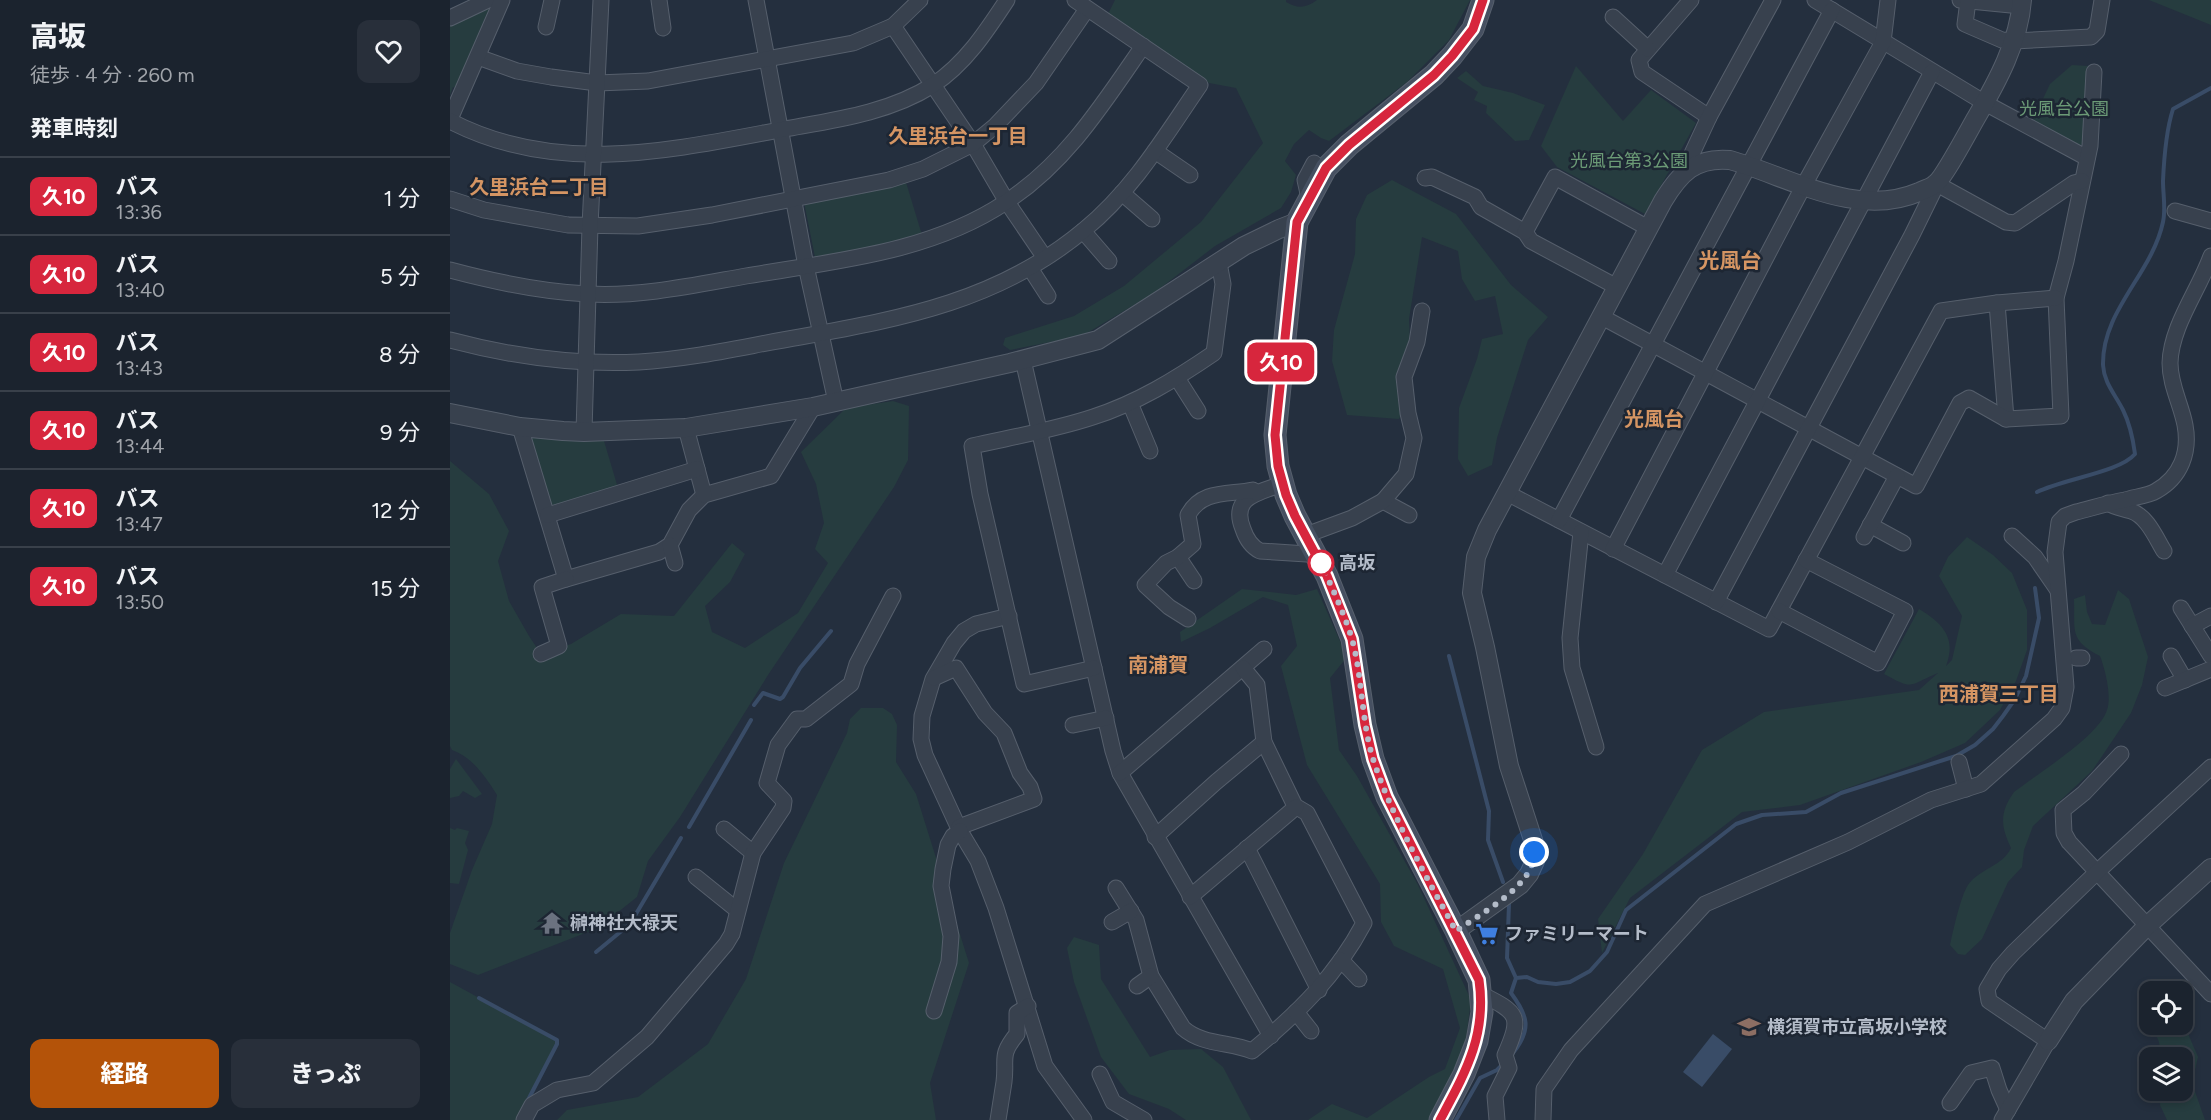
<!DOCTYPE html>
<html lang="ja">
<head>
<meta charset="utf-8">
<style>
	:root { --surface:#1b232e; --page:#282f3a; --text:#f1f3f6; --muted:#a0a4aa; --line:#39404a; --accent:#b45309 }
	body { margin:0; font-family:Figtree,"Noto Sans JP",sans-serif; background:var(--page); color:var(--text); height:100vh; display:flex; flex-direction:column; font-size:22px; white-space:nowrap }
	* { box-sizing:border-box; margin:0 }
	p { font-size:20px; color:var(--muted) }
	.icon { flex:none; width:33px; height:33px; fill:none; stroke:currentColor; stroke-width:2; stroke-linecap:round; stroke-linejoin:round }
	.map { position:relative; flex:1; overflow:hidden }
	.sheet { display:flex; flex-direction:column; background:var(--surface); width:450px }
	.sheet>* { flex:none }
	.badge { padding:0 12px; border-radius:9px; font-size:21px; line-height:39px }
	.tools { position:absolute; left:1689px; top:981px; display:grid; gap:12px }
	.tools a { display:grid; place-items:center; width:54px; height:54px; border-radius:12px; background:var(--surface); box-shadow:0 3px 9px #0003,0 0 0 2px var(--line); font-size:30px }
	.you { position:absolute; width:30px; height:30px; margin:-15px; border:4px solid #fff; border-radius:50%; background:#1a73e8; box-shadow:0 0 0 9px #1a73e833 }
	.map>.badge { position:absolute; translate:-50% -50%; box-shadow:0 0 0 3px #fff }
	h2 { padding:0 30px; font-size:22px; line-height:54px }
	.round { display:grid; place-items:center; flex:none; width:63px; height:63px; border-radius:12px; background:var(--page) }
	.headline { display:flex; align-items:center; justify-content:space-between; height:102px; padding:0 30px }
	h1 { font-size:28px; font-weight:800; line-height:45px }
	.action { display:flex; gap:12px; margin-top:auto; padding:12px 30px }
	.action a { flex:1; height:69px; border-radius:12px; background:var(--accent); color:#fff; font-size:24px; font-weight:800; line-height:69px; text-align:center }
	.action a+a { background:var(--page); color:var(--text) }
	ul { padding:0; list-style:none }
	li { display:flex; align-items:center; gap:18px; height:78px; padding:0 30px; border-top:2px solid var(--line) }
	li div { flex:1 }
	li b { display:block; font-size:22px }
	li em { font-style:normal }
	li .badge { min-width:66px; font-weight:700; text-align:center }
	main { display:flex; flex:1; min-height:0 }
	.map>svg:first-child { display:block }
	.green { fill:#263c3f }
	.water { fill:#394c67 }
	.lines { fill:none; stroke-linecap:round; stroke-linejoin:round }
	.stream { stroke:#394c67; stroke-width:4 }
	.minor-casing { stroke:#565f6c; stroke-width:17 }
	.tertiary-casing { stroke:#565f6c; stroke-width:20 }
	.secondary-casing { stroke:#565f6c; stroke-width:23 }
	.minor { stroke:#38414e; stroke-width:15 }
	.tertiary { stroke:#38414e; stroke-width:18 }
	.secondary { stroke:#465061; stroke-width:21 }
	.line-casing { stroke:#fff; stroke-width:14 }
	.line { stroke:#d7263d; stroke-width:9 }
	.walk { stroke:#b4bcc9; stroke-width:6; stroke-dasharray:0 10.8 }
	.stop-dot { fill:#fff; stroke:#d7263d; stroke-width:3 }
	.labels { text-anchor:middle; stroke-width:5; stroke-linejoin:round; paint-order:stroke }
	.park-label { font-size:18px; fill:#6b9a76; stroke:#1d2633 }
	.stop-label { font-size:18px; font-weight:bold; fill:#b4bcc9; stroke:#1d2633; text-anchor:start }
	.poi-label { font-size:18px; font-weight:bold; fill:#b4bcc9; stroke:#1d2633; text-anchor:start }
	.neighbourhood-label { font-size:20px; font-weight:bold; fill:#d59563; stroke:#1d2633 }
	.quarter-label { font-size:21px; font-weight:bold; fill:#d59563; stroke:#1d2633 }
</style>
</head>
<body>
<main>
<section class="sheet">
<div class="headline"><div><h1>高坂</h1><p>徒歩 · 4 分 · 260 m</p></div><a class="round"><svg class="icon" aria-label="heart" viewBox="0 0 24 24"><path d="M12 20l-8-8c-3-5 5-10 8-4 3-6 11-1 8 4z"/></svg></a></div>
<h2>発車時刻</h2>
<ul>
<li><span class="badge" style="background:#d7263d;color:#fff">久10</span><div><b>バス</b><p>13:36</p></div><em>1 分</em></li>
<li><span class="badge" style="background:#d7263d;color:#fff">久10</span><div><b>バス</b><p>13:40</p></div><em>5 分</em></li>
<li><span class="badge" style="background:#d7263d;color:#fff">久10</span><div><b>バス</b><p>13:43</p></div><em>8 分</em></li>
<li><span class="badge" style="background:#d7263d;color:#fff">久10</span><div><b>バス</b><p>13:44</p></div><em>9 分</em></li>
<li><span class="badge" style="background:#d7263d;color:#fff">久10</span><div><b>バス</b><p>13:47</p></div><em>12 分</em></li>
<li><span class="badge" style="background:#d7263d;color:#fff">久10</span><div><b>バス</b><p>13:50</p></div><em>15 分</em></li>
</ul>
<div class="action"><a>経路</a><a>きっぷ</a></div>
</section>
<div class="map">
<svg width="1761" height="1120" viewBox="0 0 1761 1120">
	<rect width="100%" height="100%" fill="#242f3e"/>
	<g class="green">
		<path d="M665 0H836V2C848 9 856 8 867 0H1020L999 40 957 82 879 141 871 138 859 130 844 144 835 161 846 175 841 192 831 208 765 246 704 293 632 336 560 350 553 345 555 338 624 316 674 286 751 222 813 143 786 88 759 83 658 14Z"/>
		<path d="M1699 0H1761V25Z"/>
		<path d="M37 6 39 9 5 88 3 87 0 95V24Z"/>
		<path d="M1622 65 1639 66 1636 142 1629 146 1583 120 1600 84Z"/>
		<path d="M1126 66 1173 121 1201 90 1246 123 1195 214 1107 167 1091 146Z"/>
		<path d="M1016 71 1033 86 1063 93 1095 105 1079 140 1065 141 1036 113 1037 106 1024 100 1028 92 1007 78Z"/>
		<path d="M455 179 472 235 420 247 365 257 354 202Z"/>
		<path d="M942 180 1006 214 1061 285 1098 317 1078 340 1047 438 1042 465 1018 476 1008 459 1009 408 1027 359 1032 339 1053 334 1045 296 1025 301 1012 279 1008 251 972 237 959 319 962 386 949 419 897 415 882 361 884 330 905 254 906 219 917 195Z"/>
		<path d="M443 401 459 406 458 460 444 487 318 675 230 817 198 861 187 897 148 928 28 975 0 964V933L22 870 42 824 47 795C36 777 22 757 2 750L0 746V461L39 494 59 531 48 561 59 601 79 636 91 654 121 644 171 614 224 616 282 543 295 554 280 582 255 606 262 632 295 648 348 613 378 563 365 549 374 523 366 484 351 452 396 408Z"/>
		<path d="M81 437 154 441 168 488 105 507 101 504Z"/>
		<path d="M1517 537 1543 555 1562 573 1577 610V650L1566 681 1550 710 1515 743 1471 762 1350 805 1292 812 1180 898 1152 953 1148 919 1193 854 1252 750 1314 712 1469 690 1488 673C1458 685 1465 691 1434 674L1469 609C1492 623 1507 637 1496 666L1502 660 1512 616 1489 576 1498 557Z"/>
		<path d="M792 589 846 595 867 589 897 657 880 678 889 750 907 776 968 885 1021 1000 1015 1048 980 1120H858L882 1104 917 1118 979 1077 995 1069 1010 1028 993 969 944 946 931 922 930 884 857 765 831 666 847 646 838 605 813 597 760 628 731 642 730 632Z"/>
		<path d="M1668 590 1679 599 1698 657 1692 685 1681 713 1642 771 1583 826 1574 850 1572 867 1558 882 1532 939 1515 955 1508 954 1500 945C1503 931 1511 895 1518 885 1529 869 1553 866 1561 848 1550 825 1550 812 1564 792 1587 774 1649 736 1657 710 1662 696 1655 669 1650 656 1619 640 1625 631 1624 599L1635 595 1637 612 1642 624 1655 625Z"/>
		<path d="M411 708H433L442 714 447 725 446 762 466 794 519 963 480 1083 486 1120H107L117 1110 188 1097 258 1044 296 979 334 863 397 733 400 719Z"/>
		<path d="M6 759 32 794 25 798 13 791 9 796 0 798V769Z"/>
		<path d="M0 828 5 830 7 828 19 831 15 843 18 850 9 884 0 883Z"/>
		<path d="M624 937 649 945 651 979 700 1057 720 1050 751 1049 773 1067 801 1120H736L719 1109 679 1094 651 1057 624 982 617 948Z"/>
		<path d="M0 982 108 1041 66 1120H0Z"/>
		<path d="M1733 1022 1748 1057 1742 1083 1755 1120H1717L1710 1105 1711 1091 1732 1090V1058L1711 1057 1709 1042 1702 1025 1732 1024Z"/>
	</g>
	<path class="water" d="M1263 1034 1282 1049 1252 1087 1233 1072Z"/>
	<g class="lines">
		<g class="stream">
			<path d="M1587 492C1613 479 1670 472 1685 454 1683 439 1680 424 1673 410 1665 394 1654 383 1653 365 1652 310 1702 274 1713 222 1716 209 1713 195 1713 181 1714 158 1716 131 1723 109L1761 88"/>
			<path d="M999 656 1039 811 1038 840 1053 882"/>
			<path d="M304 705 313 693 330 699 333 697 350 668 381 631"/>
			<path d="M239 827 301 720"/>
			<path d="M1059 904 1057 958 1066 978"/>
			<path d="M146 952 180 924 231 838"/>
			<path d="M29 998 107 1040V1044L78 1100"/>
			<path d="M1063 1053C1082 1029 1078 1016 1061 993L1066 978 1077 977 1088 982 1106 984 1120 982 1140 971 1157 952 1176 910 1286 824 1312 815 1356 812 1391 793 1506 756 1525 745 1543 729 1553 716 1565 699 1576 676 1589 618 1585 588"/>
			<path d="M1006 1120 1030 1078 1047 1070 1054 1063"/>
		</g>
		<g class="minor-casing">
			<g id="minor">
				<path d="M209 0 213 28"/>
				<path d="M306 0 356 266 386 402"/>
				<path d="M1241 0 1189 60 1192 72 1259 117"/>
				<path d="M1365 0 1535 103 1637 158"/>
				<path d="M1510 0 1571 6"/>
				<path d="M1518 1 1515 24 1552 40 1564 41 1641 37 1647 31 1652 0"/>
				<path d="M1163 17 1198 49"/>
				<path d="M0 18 38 0"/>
				<path d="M443 26 523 144 557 202 595 258"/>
				<path d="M96 27 102 0"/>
				<path d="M28 57 67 71 101 77 147 83 198 81 403 43 443 26 470 0"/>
				<path d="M0 119 52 0"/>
				<path d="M0 121C108 177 222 150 335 129 385 120 439 113 483 85 515 64 536 32 557 0"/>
				<path d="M705 151 740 175"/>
				<path d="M1233 173 1259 117 1323 0"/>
				<path d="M975 178 982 177 1025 197 1031 207 1075 232 1081 241 1167 287"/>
				<path d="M672 193 702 219"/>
				<path d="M859 198 855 180 864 163"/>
				<path d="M0 199 34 210 118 225 188 226 262 215 439 180 473 169 523 144 545 126 586 83 637 9"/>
				<path d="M1725 211 1761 221"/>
				<path d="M633 231 659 261"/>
				<path d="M1075 232 1105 177 1198 228"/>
				<path d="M580 268 598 296"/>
				<path d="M0 270C45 282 92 292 138 294 191 297 245 285 296 276 384 261 480 253 556 202 616 163 653 104 693 46"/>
				<path d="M1547 303 1556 419"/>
				<path d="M1152 317 1466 486 1510 403 1519 398 1556 419 1611 416 1606 298 1616 261 1640 146 1644 72"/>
				<path d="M0 340C60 356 126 365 189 362 243 359 296 346 350 337 455 318 550 300 634 230 683 190 715 136 750 85L625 0"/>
				<path d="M573 360 663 751 670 773 821 1036"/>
				<path d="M727 378 748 411"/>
				<path d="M680 403 700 451"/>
				<path d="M70 427 116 579 209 552 220 545 239 510 254 495 321 476 363 407"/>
				<path d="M236 428 254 495"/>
				<path d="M134 432 140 226 151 0"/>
				<path d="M832 484C808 493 780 497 793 529 796 538 802 547 810 551L857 554 865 551"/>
				<path d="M1057 493 1319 629 1491 311 1547 303 1606 298"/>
				<path d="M933 501 959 515"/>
				<path d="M1658 503C1666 508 1672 508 1681 511 1697 516 1706 538 1714 551"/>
				<path d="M98 515 247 469"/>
				<path d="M1109 520 1382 10"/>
				<path d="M1420 525 1453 543"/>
				<path d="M1131 532 1120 638 1122 668 1146 747"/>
				<path d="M856 535 902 518 933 501 956 474 964 438 958 413 954 377 967 342 972 311"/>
				<path d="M1562 536 1585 557 1607 589"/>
				<path d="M1414 537 1447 476"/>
				<path d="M220 545 225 563"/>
				<path d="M1163 549 1354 185 1433 42 1438 0"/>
				<path d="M728 557 744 581"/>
				<path d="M1215 575 1482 72"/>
				<path d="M1266 602 1462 235 1487 184 1556 222 1565 223 1624 183 1632 181"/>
				<path d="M1731 608 1761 656"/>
				<path d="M1329 611 1428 663 1455 611 1356 560"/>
				<path d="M559 616 526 624 514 631 504 643 483 679 472 716 471 739 475 755 510 831 528 861 546 908 595 1066 634 1120"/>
				<path d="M738 619 719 607 695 585 716 563 728 557 743 544 738 515C752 489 779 495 803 490L807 493"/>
				<path d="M1742 626 1761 616"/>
				<path d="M91 654 109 646 92 587 116 579"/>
				<path d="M1721 656 1735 680"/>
				<path d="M1626 658H1632"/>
				<path d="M644 668 574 684 530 494 522 446C562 437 604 430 643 417 687 403 726 379 764 353L773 284 769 263"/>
				<path d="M484 678 506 668 535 713 554 733 570 773 580 787 584 799 509 827"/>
				<path d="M1715 688 1761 669"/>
				<path d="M623 725 656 718"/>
				<path d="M1671 754 1634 793 1613 810 1614 833 1619 842 1761 994"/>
				<path d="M1509 762 1516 789"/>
				<path d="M670 773 814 649"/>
				<path d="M274 829 303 853"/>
				<path d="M705 837 766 782 814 742"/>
				<path d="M797 848 869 990"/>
				<path d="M246 877 287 910"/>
				<path d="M666 888 686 920 701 976 733 1028C752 1045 780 1042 802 1051 848 1013 886 976 914 923L857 813 845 806 814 742 807 685 793 668"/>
				<path d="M740 897 846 807"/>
				<path d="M662 922 681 911"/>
				<path d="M891 960 909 979"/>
				<path d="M687 986 701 976"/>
				<path d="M1031 994C1069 1013 1072 1016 1055 1055L1059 1068 1045 1096 1047 1120"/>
				<path d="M484 1011 499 962 501 936 491 886 493 869 498 845 503 836 510 831"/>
				<path d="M846 1012 861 1031"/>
				<path d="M650 1074 663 1102 694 1120"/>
				<path d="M1500 1103 1521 1073 1542 1068 1549 1090 1558 1110"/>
				<path d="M74 1120 82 1105 107 1090 143 1083 197 1037 276 944 282 934 303 853 333 808 334 801 317 783 328 745 347 719H356L401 684 407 664 443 596"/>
				<path d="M548 1120C550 1107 552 1095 554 1082 557 1058 549 1056 567 1034V1013L578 1006"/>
				<path d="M1093 1120 1094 1089 1121 1050 1255 904 1398 842 1481 800 1531 784 1604 719 1612 708 1616 687 1605 552 1609 522 1615 516 1626 512C1642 508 1658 503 1675 500 1684 497 1698 496 1706 491 1731 477 1740 452 1735 425 1731 404 1720 385 1720 363 1721 326 1749 290 1761 256"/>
				<path d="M1552 1120 1598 1041 1539 1001 1537 989 1549 969 1563 953 1647 872 1761 767"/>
			</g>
		</g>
		<g class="tertiary-casing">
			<g id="tertiary">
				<path d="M0 413 70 427 113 431 134 432 236 428 363 407 560 363 648 340 794 246 829 229 847 222"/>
				<path d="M1006 931 1070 885 1079 874 1085 861 1084 843 1059 766 1035 647 1022 593 1026 557 1037 530 1213 201C1230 173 1245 157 1280 160 1340 177 1406 219 1469 192 1474 189 1481 188 1485 184 1493 179 1519 130 1526 118 1547 82 1569 42 1572 0"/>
				<path d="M1598 1041 1624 1001 1697 926 1761 868"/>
			</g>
		</g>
		<g class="secondary-casing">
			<path id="secondary" d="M990 1120 1014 1074 1027 1041 1032 1012 1029 980 1006 931 937 797 923 759 915 725 902 639 877 576 845 516 836 495 828 466 825 435 847 222 876 168 899 145 984 75 1002 56 1023 29 1033 0"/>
		</g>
		<use href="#minor" class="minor"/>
		<use href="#tertiary" class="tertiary"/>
		<use href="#secondary" class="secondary"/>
	</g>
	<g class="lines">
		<g class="line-casing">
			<path id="line" d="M990 1120C1015 1073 1037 1036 1029 980L937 797 923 759 915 725 902 639 877 576 845 516 836 495 828 466 825 435 847 222 876 168 899 145 984 75 1002 56 1023 29 1033 0"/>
		</g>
		<use href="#line" class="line"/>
		<path class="walk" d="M871 563C882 588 894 613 902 639 913 679 911 722 924 762 943 819 977 878 1006 931 1031 913 1085 886 1084 852"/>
	</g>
	<defs>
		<g id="temple-bare" transform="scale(1.8)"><path d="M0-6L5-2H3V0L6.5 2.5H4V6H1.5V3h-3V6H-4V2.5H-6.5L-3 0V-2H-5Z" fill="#6b7280" stroke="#1d2633" stroke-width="2.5" paint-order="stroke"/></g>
		<g id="supermarket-bare" transform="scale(1.8)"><path d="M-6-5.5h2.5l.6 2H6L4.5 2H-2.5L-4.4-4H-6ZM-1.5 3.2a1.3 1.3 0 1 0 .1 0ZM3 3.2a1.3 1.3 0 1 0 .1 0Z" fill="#3f7fe0" stroke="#1d2633" stroke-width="2.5" paint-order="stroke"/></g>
		<g id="school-bare" transform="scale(1.8)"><path d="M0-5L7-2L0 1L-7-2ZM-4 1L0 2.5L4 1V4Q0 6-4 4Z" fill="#8d6e63" stroke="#1d2633" stroke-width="2.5" paint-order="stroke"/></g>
	</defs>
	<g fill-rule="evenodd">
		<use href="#temple-bare" x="102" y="923"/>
		<use href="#supermarket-bare" x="1037" y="934"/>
		<use href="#school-bare" x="1299" y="1027"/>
	</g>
	<circle class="stop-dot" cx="871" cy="563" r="12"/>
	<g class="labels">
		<g class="park-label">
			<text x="1614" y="115">光風台公園</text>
			<text x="1179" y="167">光風台第3公園</text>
		</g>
		<g class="stop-label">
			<text x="889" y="569">高坂</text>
		</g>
		<g class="poi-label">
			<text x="120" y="929">榊神社大禄天</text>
			<text x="1055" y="940">ファミリーマート</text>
			<text x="1317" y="1033">横須賀市立高坂小学校</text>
		</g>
		<g class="neighbourhood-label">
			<text x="508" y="143">久里浜台一丁目</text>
			<text x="89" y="194">久里浜台二丁目</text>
			<text x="1204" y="426">光風台</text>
			<text x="708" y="672">南浦賀</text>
			<text x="1549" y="701">西浦賀三丁目</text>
		</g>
		<g class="quarter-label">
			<text x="1280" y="268">光風台</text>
		</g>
	</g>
</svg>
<div class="tools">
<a><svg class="icon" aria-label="locate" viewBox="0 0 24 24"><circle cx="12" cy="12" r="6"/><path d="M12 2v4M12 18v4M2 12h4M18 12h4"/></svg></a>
<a><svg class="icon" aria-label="layers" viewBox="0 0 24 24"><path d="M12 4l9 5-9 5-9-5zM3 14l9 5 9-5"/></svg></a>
</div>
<div class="you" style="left:1084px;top:852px"></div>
<b class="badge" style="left:831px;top:362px;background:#d7263d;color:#fff">久10</b>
</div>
</main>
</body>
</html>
